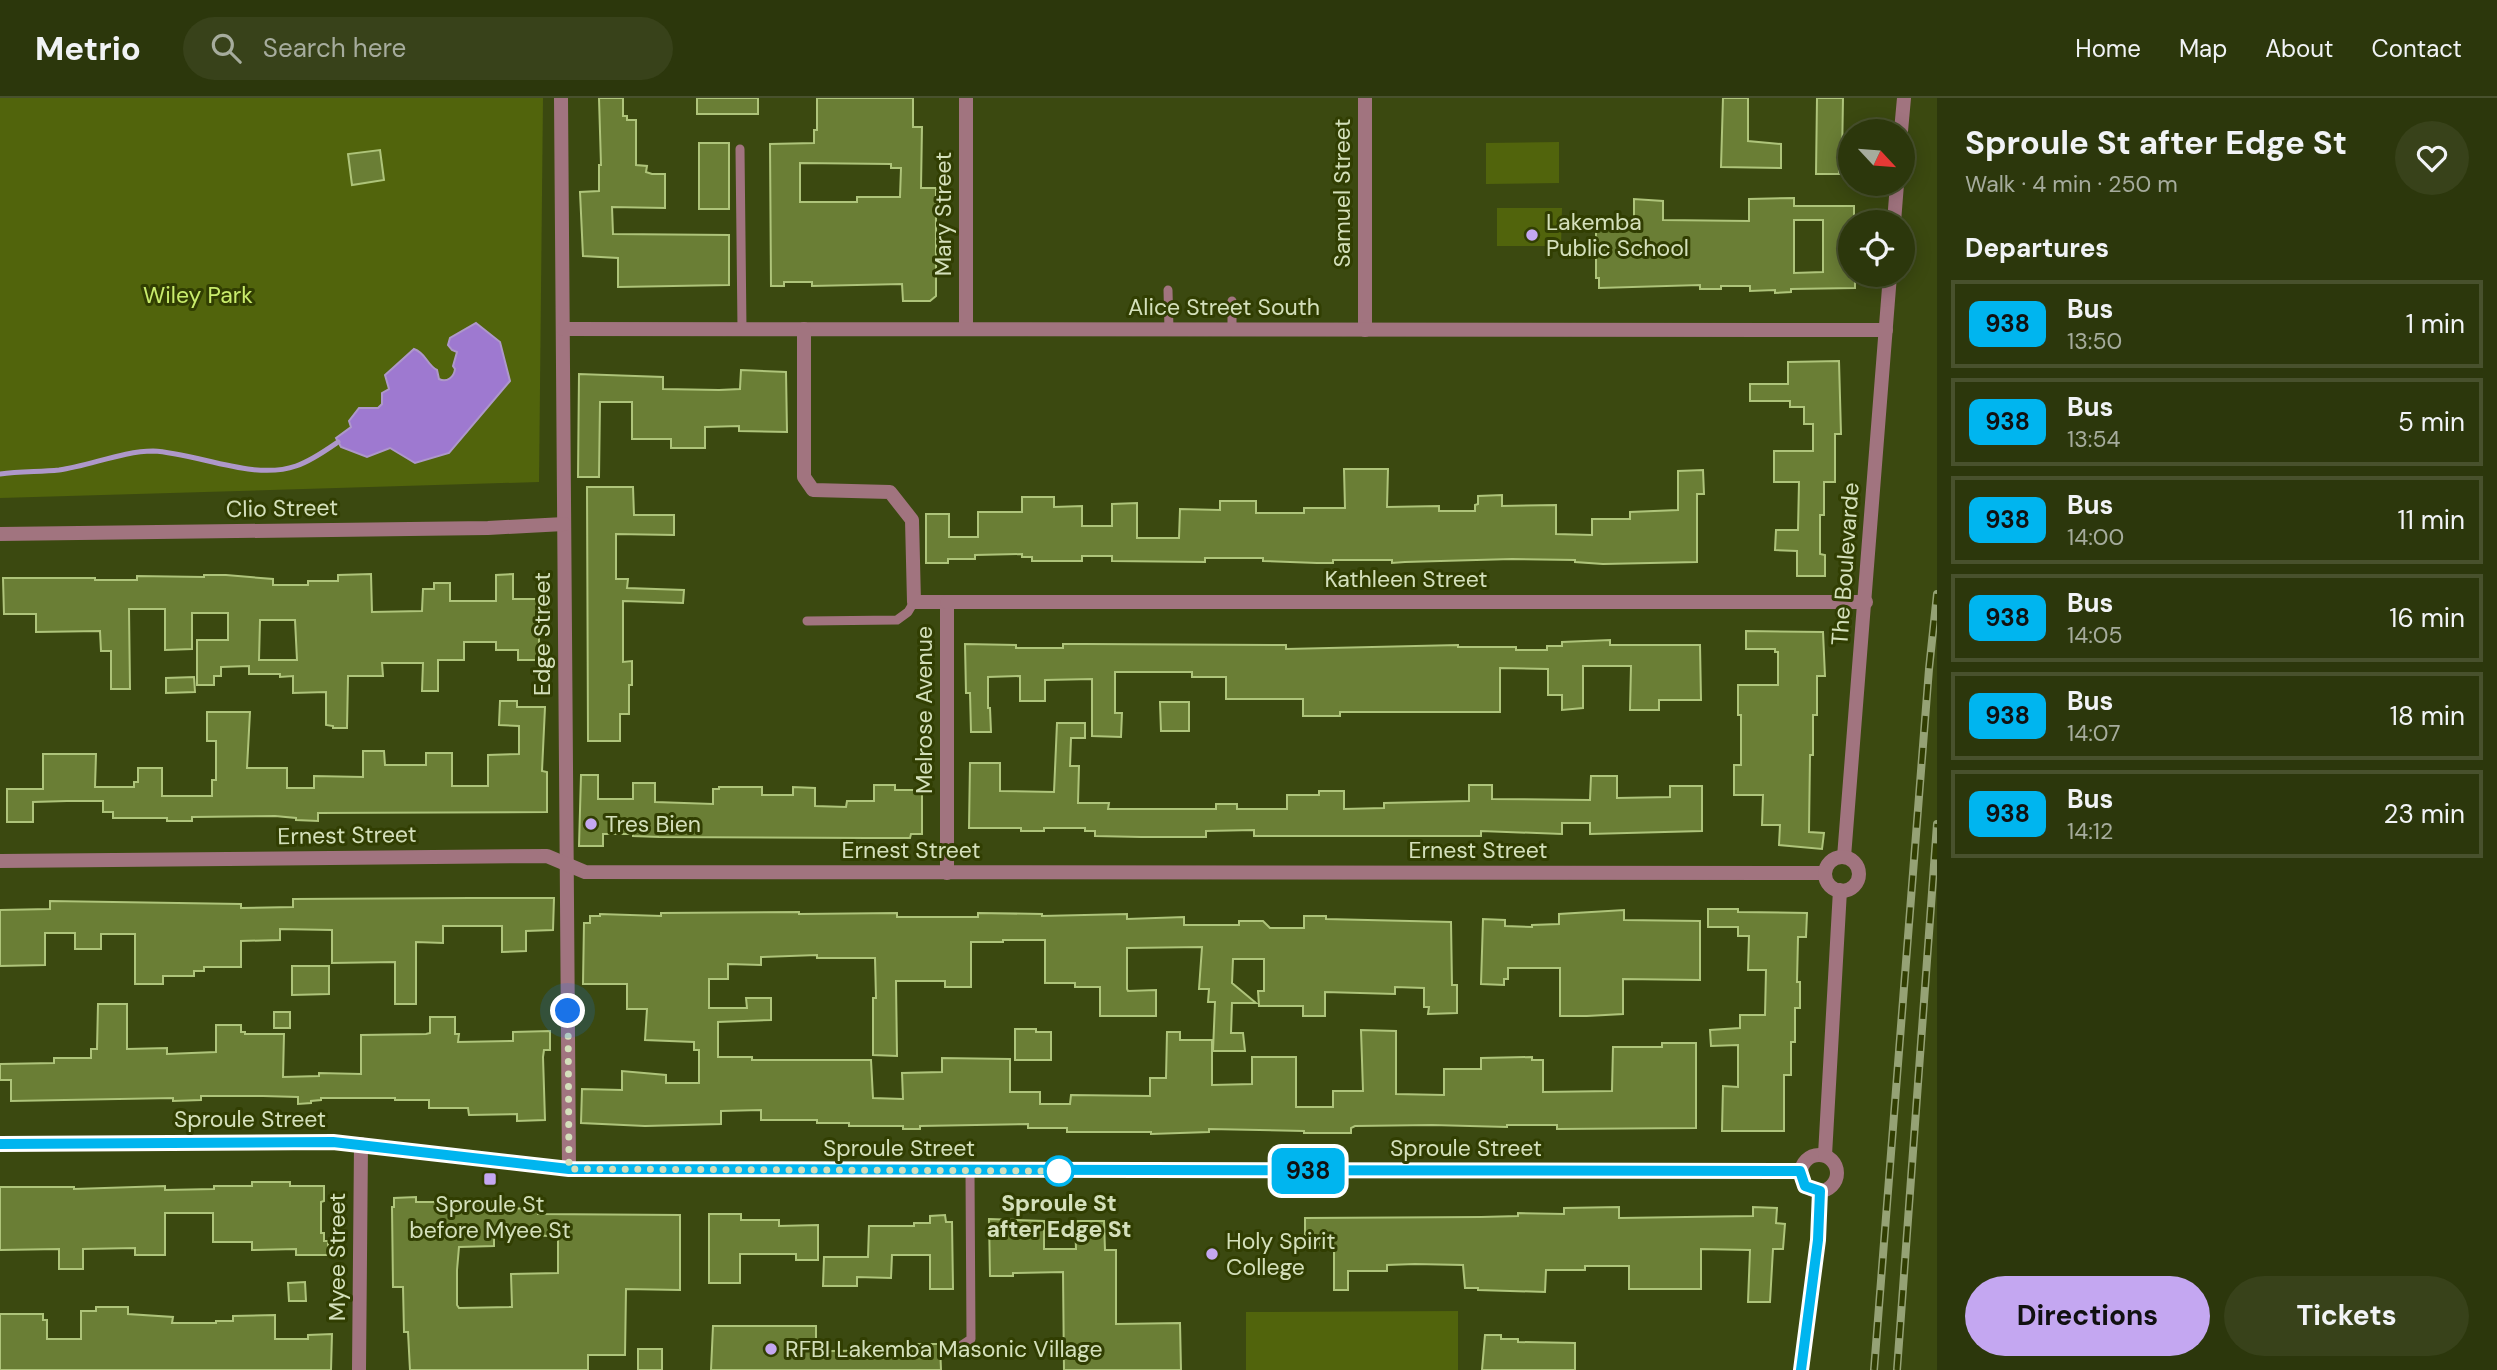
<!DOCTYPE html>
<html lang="en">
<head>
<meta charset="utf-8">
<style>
	:root { --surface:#2c370c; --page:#38421a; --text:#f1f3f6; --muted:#a6ac9d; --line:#48512d; --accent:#c4a7f1 }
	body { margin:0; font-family:"DM Sans",sans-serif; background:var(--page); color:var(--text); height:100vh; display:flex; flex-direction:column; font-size:26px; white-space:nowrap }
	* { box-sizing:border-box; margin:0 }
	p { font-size:23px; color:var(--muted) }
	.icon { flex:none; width:38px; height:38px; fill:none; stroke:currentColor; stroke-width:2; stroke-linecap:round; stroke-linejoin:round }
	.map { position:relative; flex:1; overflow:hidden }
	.side { display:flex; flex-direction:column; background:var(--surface); width:560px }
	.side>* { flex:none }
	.badge { padding:0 14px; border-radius:10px; font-size:24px; line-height:46px }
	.needle { width:46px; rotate:116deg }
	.fabs { position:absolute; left:1838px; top:21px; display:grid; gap:14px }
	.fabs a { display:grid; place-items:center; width:77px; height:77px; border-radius:50%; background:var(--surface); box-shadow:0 4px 18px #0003,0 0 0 2px var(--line); font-size:35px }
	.you { position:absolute; width:35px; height:35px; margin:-18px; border:5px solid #fff; border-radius:50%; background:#1a73e8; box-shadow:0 0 0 10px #1a73e833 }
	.map>.badge { position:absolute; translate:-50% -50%; box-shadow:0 0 0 4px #fff }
	h2 { padding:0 28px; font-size:26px; line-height:63px }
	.round { display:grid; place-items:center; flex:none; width:74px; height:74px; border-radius:37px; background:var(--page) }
	.head { display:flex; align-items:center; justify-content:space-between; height:119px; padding:0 28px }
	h1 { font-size:33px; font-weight:700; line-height:52px }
	.action { display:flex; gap:14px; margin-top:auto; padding:14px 28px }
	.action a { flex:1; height:80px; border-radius:42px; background:var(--accent); color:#111; font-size:28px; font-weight:700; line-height:80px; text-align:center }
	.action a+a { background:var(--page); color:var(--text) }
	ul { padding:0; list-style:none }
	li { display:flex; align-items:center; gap:21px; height:88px; margin:0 14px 10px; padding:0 14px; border:4px solid var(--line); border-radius:0px }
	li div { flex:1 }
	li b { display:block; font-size:26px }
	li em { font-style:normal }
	li .badge { min-width:77px; font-weight:700; text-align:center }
	header { display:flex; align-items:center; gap:42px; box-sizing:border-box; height:98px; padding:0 35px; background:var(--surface); border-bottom:2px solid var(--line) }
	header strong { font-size:33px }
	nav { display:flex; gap:38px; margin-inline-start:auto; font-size:24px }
	.search { width:490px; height:63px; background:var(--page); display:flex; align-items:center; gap:18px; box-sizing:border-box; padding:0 24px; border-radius:38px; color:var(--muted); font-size:26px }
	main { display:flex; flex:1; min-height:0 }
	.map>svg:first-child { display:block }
	.green { fill:#51640c }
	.water { fill:#9e79d0; stroke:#ae98ca; stroke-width:2 }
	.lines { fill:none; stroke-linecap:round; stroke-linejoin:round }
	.stream { stroke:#ae98ca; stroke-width:5 }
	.building { fill:#6a7e35; stroke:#aec47a; stroke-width:2; fill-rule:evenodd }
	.service { stroke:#a1747f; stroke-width:9 }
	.minor { stroke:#a1747f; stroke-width:14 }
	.tertiary { stroke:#a1747f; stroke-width:14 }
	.rail-casing { stroke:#95a275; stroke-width:8 }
	.rail { stroke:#313e02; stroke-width:5; stroke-dasharray:16; stroke-linecap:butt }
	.line-casing { stroke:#fff; stroke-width:16 }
	.line { stroke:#00b5ef; stroke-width:10 }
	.walk { stroke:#d4e0bb; stroke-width:7; stroke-dasharray:0 12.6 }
	.poi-dot { fill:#c4a7f1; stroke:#313e02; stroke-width:2.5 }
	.stop-dot { fill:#fff; stroke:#00b5ef; stroke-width:3.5 }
	.labels { text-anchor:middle; stroke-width:6; stroke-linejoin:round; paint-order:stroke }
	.street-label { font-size:23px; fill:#d4e0bb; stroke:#313e02 }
	.poi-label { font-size:23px; fill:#d4e0bb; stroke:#313e02; text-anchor:start }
	.park-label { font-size:23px; fill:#c9ed6c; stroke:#313e02 }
	.stop-label { font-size:23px; font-weight:bold; fill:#d4e0bb; stroke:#313e02 }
</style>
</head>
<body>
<header>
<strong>Metrio</strong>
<div class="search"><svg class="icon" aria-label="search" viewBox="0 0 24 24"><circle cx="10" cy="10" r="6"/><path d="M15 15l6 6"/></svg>Search here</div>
<nav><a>Home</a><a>Map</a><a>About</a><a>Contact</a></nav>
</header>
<main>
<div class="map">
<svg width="1937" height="1272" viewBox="0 0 1937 1272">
	<rect width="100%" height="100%" fill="#3b4910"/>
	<g class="green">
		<path d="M0 0H543L539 384 0 400Z"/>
		<path d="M1559 44V85L1486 86V45Z"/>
		<path d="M1497 110H1562L1561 148H1497Z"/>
		<path d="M1458 1213V1272H1246V1214Z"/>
	</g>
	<path class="water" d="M476 225 500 244 510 283 449 355 415 365 390 350 367 359 341 349 336 340 351 329 349 323 359 310H378L382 306V295L389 291 385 277 414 251C426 255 427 267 437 272L439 281C447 285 454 279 455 271L453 268 457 254 452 252 448 247 450 240Z"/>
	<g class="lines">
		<path class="stream" d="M0 376C20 373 39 374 59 372 89 368 123 353 153 353 197 355 253 383 296 368 311 363 325 353 338 344"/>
	</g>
	<g class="building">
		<path d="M599 0H623V18H627V22H636V67L647 68 646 74 652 76H665V110L612 109 613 136 729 137V187L618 189V160L583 158 580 94 599 93V67H601Z"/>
		<rect x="697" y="0" width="61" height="16"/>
		<path d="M817 0H913V29H922L921 90H936V198L930 203H903L902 186 812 188V184H784V188H771L770 46 814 45V32H817ZM800 65 891 66V70H901L900 99H857V104H800Z"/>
		<path d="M1723 0H1748V43L1781 46V70L1721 69Z"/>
		<path d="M1817 0H1843L1842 60 1839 59V76H1816Z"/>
		<rect x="699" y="45" width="30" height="66"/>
		<path d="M380 52 384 82 352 87 348 56Z"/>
		<path d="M1794 100V108H1854V123H1849V174L1850 177H1855V190L1791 191V194L1775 195V192L1750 193V188H1721V191H1700V187L1599 190V180H1596V122H1634V101L1663 103V122L1749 123V101ZM1794 122H1823V174L1794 175Z"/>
		<path d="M1839 263 1841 336H1835V384H1824V417H1820V456L1825 457V478H1797V453L1775 452 1776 432H1798L1799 384H1774V353H1813V326H1804V309H1790V303H1750V286H1788V264Z"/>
		<path d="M741 272 786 274 787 334 739 333V328L705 329V350H671V341H632V304H600L599 379H578L579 276 663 279V291L719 292 740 291Z"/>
		<path d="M1344 371H1388L1387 409 1439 408V413H1475V407L1478 406V398L1502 397V408L1556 407V436L1592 437V421H1630V414L1678 412V373L1703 372 1704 396H1697V464L1603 466 1575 464V462L1512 461 1405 464 1392 465V462H1333V465H1317L1263 463V460H1205V464L1112 463V458H1082V463H1032V459H1022V456L975 457V461H948V465H926V416H949V439H978V414H1022V399H1054V409L1082 408V428H1112V406L1137 405V440H1179L1180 411 1220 412V403H1256V415H1304V410H1345Z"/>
		<path d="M587 389H633L634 417H674V437L616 436V481H628L627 490 684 492 683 505 623 503V564L632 563V587H629V616H620V643H588Z"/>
		<path d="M371 476 372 514 422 513 423 491H434V485H450V503H496V477L513 476V501H547V521H539V562H518V552H496V544H464V562H438V593H422L423 565H382L383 578H348L347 630H333V628L326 627V594L293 595V578L280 579V576H249V568L221 569V578H214V587H197V542H228V515H192V551L165 552V511H129L130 591H111V553H101L100 533 36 534V516H4L3 480H95V482H137V478L204 479V477H226L273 481V487H308V483H338V477ZM260 522H295L297 562H259Z"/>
		<path d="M1746 533 1823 534 1825 578H1817V617H1813V657H1810L1809 734 1824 735 1822 751 1779 747 1780 727H1762L1763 697H1734V667H1741V617H1738V587H1778V554H1775V551H1746Z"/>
		<path d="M1610 542V547H1700L1701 602H1659V612H1630L1631 568H1583V610L1562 612V597H1548V571L1500 570V614H1340V618H1303V601H1226V579H1192V574H1115V615H1122L1121 639 1092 638V581L1045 582V603H1020V578L988 579V610H990L991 634H971L970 595H966L965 546 1016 547V550H1063V546H1087L1286 547V551L1458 547V549H1516V552H1547V548H1562V544Z"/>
		<path d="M194 579 195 594 166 595V580Z"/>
		<path d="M500 603H517V609H545L542 673 547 674V714L318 715V723L296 722V720L275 718 192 719V723H167V720H113V714H103V703H67L33 704V724H7V691H43V656H96L95 689H134V684H138V670H162V698H212V682H216V643H207V614H250L247 670H287V690H314V678L363 679V653H384L385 667H426V655H452V688H488V657L519 656V628L499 627Z"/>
		<path d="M1160 604H1189V633H1161Z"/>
		<path d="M1057 625H1085V640H1071L1070 668H1079L1078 705H1109L1108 711H1216V706H1237V711H1287V697H1319V693H1344V711L1384 710V705L1469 703V687H1492V701L1590 702 1591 678H1617V700L1670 699V688H1702V733L1590 736V725H1562V736L1481 733V738H1254V732L1206 733V739H1141L1095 738V733H1085V730H1044V733H1021V730H969L970 665H1000V693L1054 694Z"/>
		<path d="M581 677H598V701H633V685H655V704L713 706V691H719V689H762V697H793V689L815 690V708L846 709 847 703H874V687H895V692H922V736H911L910 740H868L659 739 633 738V736H603V748H579Z"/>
		<path d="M471 800H554L553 832 526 833V853L502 854V828H443V845L416 844V906H395V864L332 865V832L280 831V842L241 843V869H204V873H194V878H163V886H135V836H101V851H75V835H45V867L0 868V812L50 811V803L241 806V810L293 809V801Z"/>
		<path d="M1708 811H1738V814L1807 815 1806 839H1798L1797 884H1800V910H1795V944H1791V977H1784V1033H1722L1723 988 1738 989V947L1711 948 1710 932 1740 930V917H1765L1766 872H1748L1749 838H1738V829H1708Z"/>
		<path d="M1624 812V822L1700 823V882L1623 881V916L1587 918H1560V870H1508V881H1504V887L1481 886 1483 821 1505 822V828L1532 829V827L1559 826V816Z"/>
		<path d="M799 814V816L897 815V819H978V815L1042 816V818L1127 816V821L1184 819V827H1239V823H1263L1270 830H1304V818H1326V821L1451 824 1452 887H1457V915L1428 916 1429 909H1424V890L1395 889V896L1325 894V918H1303V908H1259L1258 893H1264V861H1233L1232 885 1256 905H1232L1231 935H1243L1245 953H1213L1215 904H1208L1209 891H1199L1202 849 1127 850V891L1128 893 1156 892V918H1100V889H1075V885H1045V842H1003V844H971V889H945V883H896L897 958 873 957V900H876L875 860H817V857L761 859V867L728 866V881H709V910H747L746 900H771V922L718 924V959H752V962H871L873 1000 903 1001 902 975 942 974V960L1010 961V994H1040V1006H1070L1071 997 1150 998V980H1166L1167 934H1180V942H1212V987L1252 986V959H1296V1009H1333V993H1363L1361 932 1396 933V996L1444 997V971H1481V960L1532 959V962H1543V994L1612 993 1613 949H1662V945H1696V1030L1557 1031V1027H1507V1029L1432 1027 1355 1028 1351 1030V1035H1304V1033L1209 1031V1034L1151 1036V1034H1067V1030H1028V1026L920 1028V1031H903V1028H849V1025H817V1022H761V1012L721 1013V1026L645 1028 581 1025 582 991 622 992V973L666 977V985H699V952H694V944L645 942 647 911H627V886H583L584 825H590V818H600V816L661 818V815Z"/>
		<path d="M292 868H329V896L292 897Z"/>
		<path d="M98 906H127V951L167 950V956L216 954V927H241V934H245V936H284L283 979 319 978V975L361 976V937L426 936 430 935V919H455V936H459L458 944 513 943V934L550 933V952H544L543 959 545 1022 517 1023V1016L469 1017 468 1010H429V1002H395V1000H321V1002L311 1003V1005L298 1006V999L263 998H201V1002L173 1003V1000L11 1003V982H0V966L54 965V960H91V951H97Z"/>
		<rect x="274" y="914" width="16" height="16"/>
		<path d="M1015 931H1036V934H1051V962H1015Z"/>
		<path d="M252 1084H290V1088H324V1103L321 1104V1135H324V1143H328V1157H296V1151L252 1152V1144H213V1115H165V1157H135V1150L83 1151V1171H59V1151L0 1152V1089H74V1091L165 1088V1092L214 1091V1088H252Z"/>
		<path d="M416 1099V1104H494V1110L538 1111V1116L680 1117V1192L626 1191 625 1257H588V1272H410L408 1234H404L403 1189H393L392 1109H394V1100ZM494 1137 558 1138V1175L511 1176 512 1209 459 1210 457 1207V1172L459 1149 494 1148Z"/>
		<path d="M1619 1109V1120L1753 1118V1109L1777 1110 1776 1125 1785 1126 1783 1151H1773L1770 1204H1748L1750 1152 1701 1151V1191H1629V1168H1585V1172H1546L1545 1194 1478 1192V1190H1465L1463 1167 1415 1166 1387 1167V1173H1348V1192H1334V1147L1305 1146V1120L1481 1119 1518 1118V1115L1564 1116V1110Z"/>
		<path d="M709 1116H741V1122H779V1128L818 1127V1162H796V1156H740V1185H709Z"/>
		<path d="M945 1117 946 1124H952L953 1191H930V1157H892L891 1180 857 1179V1188H823L824 1159H868L869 1128H914V1125H930V1118Z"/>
		<path d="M989 1121 1044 1123V1151H1076L1075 1123H1104L1105 1152H1116V1226L1180 1225 1181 1272H1064L1063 1174 1013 1175V1178H990Z"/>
		<path d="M305 1184 306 1203H289L288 1185Z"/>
		<path d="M96 1209H128V1216L173 1219 172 1225H216V1223H233V1218L275 1217V1241H308V1237L332 1236 331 1272H0V1216H43V1222H47V1241H81V1213H96Z"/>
		<path d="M713 1228H816V1243H830V1253L897 1252V1246H940L941 1272H711Z"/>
		<path d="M1485 1237H1501V1241H1518V1244L1575 1245V1272H1482Z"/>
		<rect x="638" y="1251" width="24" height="21"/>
	</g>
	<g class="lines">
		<g class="service">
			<path d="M740 51 742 231"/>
			<path d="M1168 192 1169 232"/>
			<path d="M1232 203V232"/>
			<path d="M807 523 897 522 908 514 914 504"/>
			<path d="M956 1251 971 1241 970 1073"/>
		</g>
		<g class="minor">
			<path d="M561 0 569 1071"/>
			<path d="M966 0V231"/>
			<path d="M1365 0V232"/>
			<path d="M563 231 1886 232"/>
			<path d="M804 231V379L813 392 890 394 912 422 914 504H947V775"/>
			<path d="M0 436 488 430 564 426"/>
			<path d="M947 504H1866"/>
			<path d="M0 763 547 758 585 774 1825 775"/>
			<path d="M0 1046 333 1044 569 1071 1800 1073"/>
			<path d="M359 1272 361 1046"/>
		</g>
		<g class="tertiary">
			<path d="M1901 33 1904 0"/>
			<path d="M1894 124 1897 86"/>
			<path d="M1844 759 1890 177"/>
			<circle cx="1842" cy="776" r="17"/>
			<circle cx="1819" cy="1075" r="18"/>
			<path d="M1825 1057 1840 792"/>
			<path d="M1801 1272 1818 1142 1820 1093"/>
		</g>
		<g class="rail-casing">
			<g id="rail">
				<path d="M1874 1272 1929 571 1937 496"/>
				<path d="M1897 1272 1937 726"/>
			</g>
		</g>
		<use href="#rail" class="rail"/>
	</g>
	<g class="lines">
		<g class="line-casing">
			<path id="line" d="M0 1046 333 1044 569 1071 1800 1073 1805 1088 1820 1093 1818 1142 1801 1272"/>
		</g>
		<use href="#line" class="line"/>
		<path class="walk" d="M568 913 569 1071 1059 1073"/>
	</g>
	<g class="poi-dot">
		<circle cx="1532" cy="137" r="7"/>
		<circle cx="591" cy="726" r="7"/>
		<rect x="483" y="1074" width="14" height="14" rx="3.5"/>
		<circle cx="1212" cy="1156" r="7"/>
		<circle cx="771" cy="1251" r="7"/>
	</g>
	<circle class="stop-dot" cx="1059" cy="1073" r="14"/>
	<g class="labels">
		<g class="street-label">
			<text transform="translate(1342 95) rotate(-90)" y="8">Samuel Street</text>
			<text transform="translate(943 116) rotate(-90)" y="8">Mary Street</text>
			<text x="1224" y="217">Alice Street South</text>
			<text transform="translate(282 410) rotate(-1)" y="8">Clio Street</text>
			<text transform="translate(1845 466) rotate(-86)" y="8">The Boulevarde</text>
			<text x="1406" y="489">Kathleen Street</text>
			<text transform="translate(542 536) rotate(-90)" y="8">Edge Street</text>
			<text transform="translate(924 612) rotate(-90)" y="8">Melrose Avenue</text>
			<text transform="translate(347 737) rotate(-1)" y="8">Ernest Street</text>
			<text x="911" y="760">Ernest Street</text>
			<text x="1478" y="760">Ernest Street</text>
			<text x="250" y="1029">Sproule Street</text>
			<text x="899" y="1058">Sproule Street</text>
			<text x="1466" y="1058">Sproule Street</text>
			<text transform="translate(337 1159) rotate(-90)" y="8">Myee Street</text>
		</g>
		<g class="poi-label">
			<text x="1546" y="132">Lakemba<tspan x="1546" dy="26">Public School</tspan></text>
			<text x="605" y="734">Tres Bien</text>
			<text x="490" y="1114" text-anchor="middle">Sproule St<tspan x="490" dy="26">before Myee St</tspan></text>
			<text x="1226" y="1151">Holy Spirit<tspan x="1226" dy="26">College</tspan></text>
			<text x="785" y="1259">RFBI Lakemba Masonic Village</text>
		</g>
		<g class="park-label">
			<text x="198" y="205">Wiley Park</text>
		</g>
		<g class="stop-label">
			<text x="1059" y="1113">Sproule St<tspan x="1059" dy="26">after Edge St</tspan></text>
		</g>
	</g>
</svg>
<div class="fabs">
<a><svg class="needle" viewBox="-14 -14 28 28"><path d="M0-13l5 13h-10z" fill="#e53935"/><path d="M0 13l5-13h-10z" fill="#a6ac9d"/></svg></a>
<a><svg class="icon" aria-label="locate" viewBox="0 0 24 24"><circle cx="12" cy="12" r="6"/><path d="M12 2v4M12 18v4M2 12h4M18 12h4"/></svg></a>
</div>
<div class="you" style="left:568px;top:913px"></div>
<b class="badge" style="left:1308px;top:1073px;background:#00b5ef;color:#111">938</b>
</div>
<section class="side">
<div class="head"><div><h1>Sproule St after Edge St</h1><p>Walk · 4 min · 250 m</p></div><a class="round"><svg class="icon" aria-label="heart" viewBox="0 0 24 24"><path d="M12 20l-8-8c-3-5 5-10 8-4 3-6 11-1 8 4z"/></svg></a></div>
<h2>Departures</h2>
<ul>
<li><span class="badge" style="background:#00b5ef;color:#111">938</span><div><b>Bus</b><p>13:50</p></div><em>1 min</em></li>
<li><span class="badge" style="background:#00b5ef;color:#111">938</span><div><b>Bus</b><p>13:54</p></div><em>5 min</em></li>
<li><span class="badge" style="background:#00b5ef;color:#111">938</span><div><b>Bus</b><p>14:00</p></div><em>11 min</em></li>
<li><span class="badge" style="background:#00b5ef;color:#111">938</span><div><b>Bus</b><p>14:05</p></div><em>16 min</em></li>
<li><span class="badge" style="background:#00b5ef;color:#111">938</span><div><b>Bus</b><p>14:07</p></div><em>18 min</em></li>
<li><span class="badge" style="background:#00b5ef;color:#111">938</span><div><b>Bus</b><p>14:12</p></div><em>23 min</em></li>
</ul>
<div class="action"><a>Directions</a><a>Tickets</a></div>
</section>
</main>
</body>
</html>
